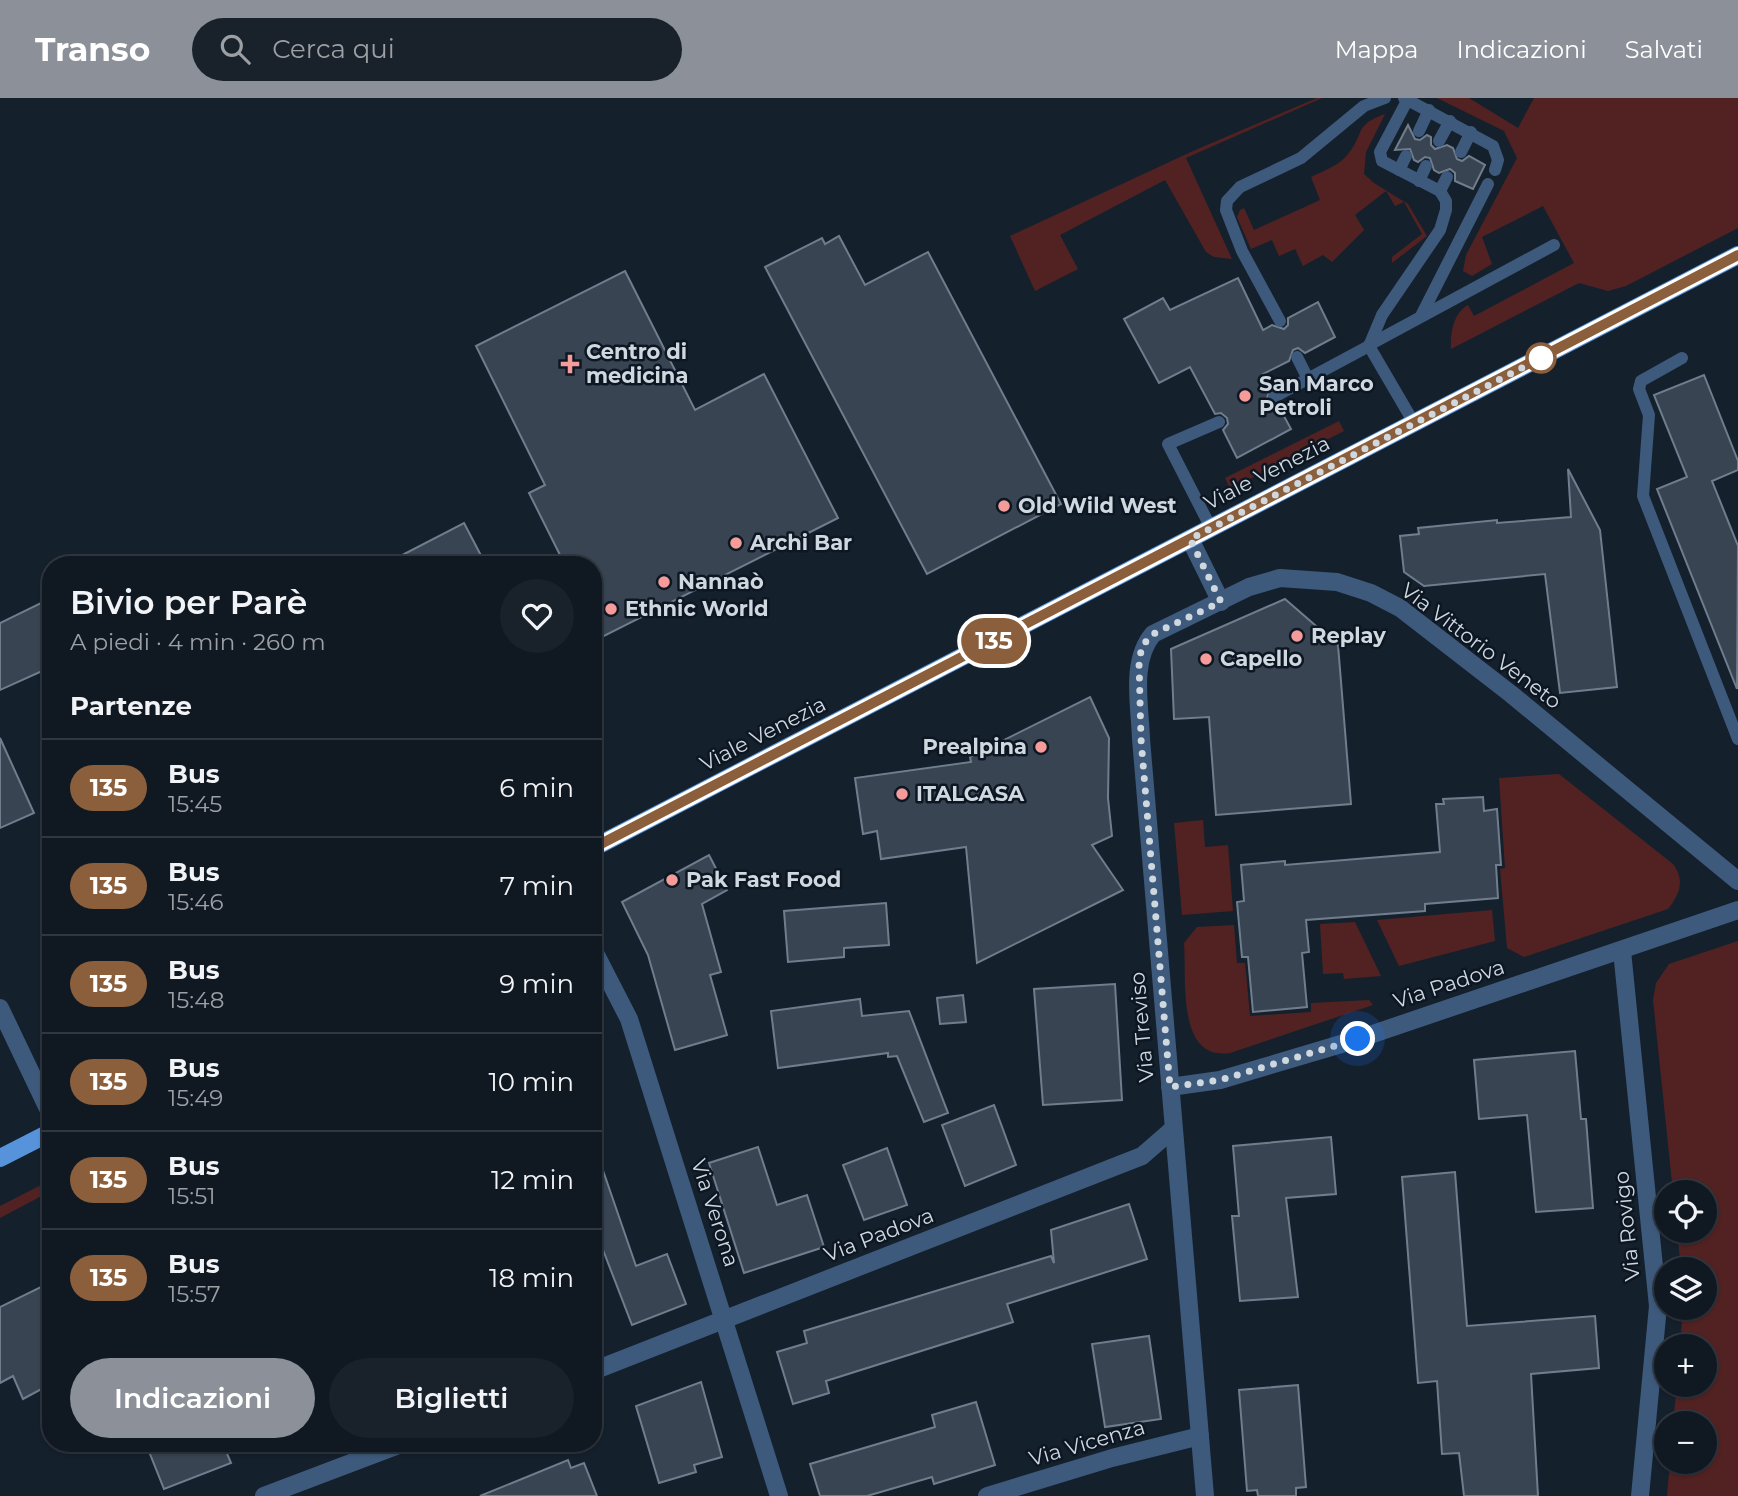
<!DOCTYPE html>
<html lang="it">
<head>
<meta charset="utf-8">
<style>
	:root { --surface:#101822; --page:#19212a; --text:#f1f3f6; --muted:#9ca0a5; --line:#303740; --accent:#8c9099 }
	body { margin:0; font-family:Montserrat,sans-serif; background:var(--page); color:var(--text); height:100vh; display:flex; flex-direction:column; font-size:26px; white-space:nowrap }
	* { box-sizing:border-box; margin:0 }
	p { font-size:23px; color:var(--muted) }
	.icon { flex:none; width:38px; height:38px; fill:none; stroke:currentColor; stroke-width:2; stroke-linecap:round; stroke-linejoin:round }
	.map { position:relative; flex:1; overflow:hidden }
	.panel { position:absolute; left:42px; top:458px; width:560px; height:896px; display:flex; flex-direction:column; background:var(--surface); border-radius:28px; box-shadow:0 2px 5px #0004,0 0 0 2px var(--line) }
	.panel>* { flex:none }
	.badge { padding:0 14px; border-radius:23px; font-size:24px; line-height:46px }
	.buttons { position:absolute; left:1654px; top:1082px; display:grid; gap:14px }
	.buttons a { display:grid; place-items:center; width:63px; height:63px; border-radius:50%; background:var(--surface); box-shadow:0 2px 5px #0004,0 0 0 2px var(--line); font-size:35px }
	.you { position:absolute; width:35px; height:35px; margin:-18px; border:5px solid #fff; border-radius:50%; background:#1a73e8; box-shadow:0 0 0 10px #1a73e833 }
	.map>.badge { position:absolute; translate:-50% -50%; box-shadow:0 0 0 4px #fff }
	h2 { padding:0 28px; font-size:26px; line-height:63px }
	.round { display:grid; place-items:center; flex:none; width:74px; height:74px; border-radius:37px; background:var(--page) }
	.summary { display:flex; align-items:center; justify-content:space-between; height:119px; padding:0 28px }
	h1 { font-size:33px; font-weight:600; line-height:52px }
	.button { display:flex; gap:14px; margin-top:auto; padding:14px 28px }
	.button a { flex:1; height:80px; border-radius:42px; background:var(--accent); color:#fff; font-size:28px; font-weight:600; line-height:80px; text-align:center }
	.button a+a { background:var(--page); color:var(--text) }
	ul { padding:0; list-style:none }
	li { display:flex; align-items:center; gap:21px; height:98px; padding:0 28px; border-top:2px solid var(--line) }
	li div { flex:1 }
	li b { display:block; font-size:26px }
	li em { font-style:normal }
	li .badge { min-width:77px; font-weight:700; text-align:center }
	header { display:flex; align-items:center; gap:42px; box-sizing:border-box; height:98px; padding:0 35px; background:var(--accent); color:#fff }
	header strong { font-size:33px }
	nav { display:flex; gap:38px; margin-inline-start:auto; font-size:24px }
	.search { width:490px; height:63px; background:var(--page); display:flex; align-items:center; gap:18px; box-sizing:border-box; padding:0 24px; border-radius:38px; color:var(--muted); font-size:26px }
	.map>svg:first-child { display:block }
	.green { fill:#522222 }
	.building { fill:#384452; stroke:#707d8d; stroke-width:2 }
	.lines { fill:none; stroke-linecap:round; stroke-linejoin:round }
	.service { stroke:#3d5a7c; stroke-width:12 }
	.minor { stroke:#3d5a7c; stroke-width:18 }
	.primary { stroke:#5693db; stroke-width:18 }
	.line-casing { stroke:#fff; stroke-width:16 }
	.line { stroke:#8b5e3c; stroke-width:10 }
	.walk { stroke:#cfd7df; stroke-width:7; stroke-dasharray:0 12.6 }
	.stop-dot { fill:#fff; stroke:#8b5e3c; stroke-width:3.5 }
	.poi-dot { fill:#f59b99; stroke:#0c1723; stroke-width:2.5 }
	.labels { text-anchor:middle; stroke-width:5; stroke-linejoin:round; paint-order:stroke }
	.poi-label { font-size:21px; font-weight:bold; fill:#cfd7df; stroke:#0c1723; text-anchor:start }
	.street-label { font-size:21px; fill:#cfd7df; stroke:#0c1723 }
</style>
</head>
<body>
<header>
<strong>Transo</strong>
<div class="search"><svg class="icon" aria-label="search" viewBox="0 0 24 24"><circle cx="10" cy="10" r="6"/><path d="M15 15l6 6"/></svg>Cerca qui</div>
<nav><a>Mappa</a><a>Indicazioni</a><a>Salvati</a></nav>
</header>
<div class="map">
<svg width="1738" height="1398" viewBox="0 0 1738 1398">
	<rect width="100%" height="100%" fill="#15202d"/>
	<g class="green">
		<path d="M1317 0H1322L1186 60 1232 161 1214 159 1206 154 1165 82 1060 137 1078 171 1035 193 1010 138 1193 53Z"/>
		<path d="M1437 0H1469L1518 30 1534 0H1738V130L1626 188 1608 193 1579 185 1451 251C1450 235 1454 214 1468 207L1474 218 1574 165 1543 108 1482 139 1492 166 1472 178 1463 173 1466 157 1517 60 1504 33Z"/>
		<path d="M1385 16 1366 54 1364 76 1374 85 1408 106 1427 138 1392 165V159L1422 136 1404 104 1395 108 1386 93 1355 117 1364 132 1332 164 1323 157 1303 168 1295 151 1279 158 1272 142 1251 151 1237 119 1240 112 1244 110 1254 132 1320 102 1311 79C1325 72 1339 68 1349 55 1365 34 1354 27 1385 16Z"/>
		<path d="M1339 323 1344 333 1230 391 1225 380Z"/>
		<path d="M1559 676 1673 766C1685 782 1680 796 1668 811L1524 859 1507 850 1500 771 1505 770 1499 680Z"/>
		<path d="M1203 722 1205 749 1228 747 1233 813 1182 817 1174 725Z"/>
		<path d="M1492 812 1495 843 1399 868 1377 822Z"/>
		<path d="M1355 824 1381 878 1344 881 1343 875 1323 876 1320 826Z"/>
		<path d="M1234 827 1237 865H1245L1250 918 1311 914V905L1369 902 1373 907 1230 955C1176 963 1187 881 1184 845L1197 829Z"/>
		<path d="M1738 843V1398H1667L1670 1363H1704V1325H1673L1677 1286H1704V1248H1680L1683 1209H1704V1171H1681L1677 1132H1704V1094H1673L1653 902 1656 885 1669 866Z"/>
		<path d="M51 1082V1093L0 1120V1108Z"/>
	</g>
	<g class="building">
		<path d="M1408 27 1415 41 1420 42 1427 37 1431 39V47L1435 51 1447 47 1453 50 1457 61 1462 63 1469 58 1485 67 1473 91 1455 83V75L1450 71 1439 75 1434 72 1430 60 1425 59 1418 64 1414 62 1410 51 1395 52Z"/>
		<path d="M839 138 865 187 928 154 1061 406 927 476 765 169 822 140 825 146Z"/>
		<path d="M625 173 695 312 764 276 838 420 602 539 593 522V467H565L529 395 545 387 476 248Z"/>
		<path d="M1238 180 1263 232 1272 227 1284 231 1288 227V220L1318 204 1335 239 1305 255 1298 250 1293 252 1289 263 1263 276 1270 291 1266 303 1270 307H1278L1291 331 1237 360 1223 332 1228 326 1227 320 1221 315 1215 316 1190 269 1159 285 1124 221 1163 200 1170 212Z"/>
		<path d="M1704 277 1738 363V372L1712 383 1738 448 1737 591 1657 391 1687 379 1654 297Z"/>
		<path d="M1568 371 1600 432 1617 589 1560 595 1545 476 1424 488 1404 474 1400 438 1419 436 1418 430 1497 422V425L1571 419Z"/>
		<path d="M464 425 486 467H383Z"/>
		<path d="M1285 501 1338 547 1351 706 1216 717 1209 619 1174 621 1171 551Z"/>
		<path d="M43 504 51 520V569L0 592V525Z"/>
		<path d="M1090 599 1109 640 1108 700 1112 738 1092 747 1123 792 977 865 966 749 881 761 877 733 863 736 855 680 971 664 970 659Z"/>
		<path d="M0 640 34 715 0 730Z"/>
		<path d="M1483 699 1484 713 1497 711 1501 767H1496L1498 800 1425 806V813L1306 822 1309 854 1302 855 1307 909 1253 914 1248 859H1242L1237 804 1244 803 1241 767 1285 763V767L1440 754 1436 706H1444L1443 701Z"/>
		<path d="M709 757 727 792 702 806 721 874 710 877 727 937 675 952 648 857 622 804Z"/>
		<path d="M886 805 889 847 844 850V859L788 864 784 813Z"/>
		<path d="M1115 886 1122 1002 1043 1007 1034 891Z"/>
		<path d="M963 897 966 924 940 926 937 900Z"/>
		<path d="M860 901 862 918 909 913 948 1015 924 1024 897 958 888 959V955L778 970 771 913Z"/>
		<path d="M1575 953 1581 1021H1586L1593 1110 1536 1114 1527 1017 1479 1021 1474 962Z"/>
		<path d="M994 1007 1016 1067 965 1088 942 1027Z"/>
		<path d="M1331 1039 1336 1096 1286 1100 1298 1199 1240 1203 1232 1118H1239L1233 1048Z"/>
		<path d="M758 1049 777 1107 807 1097 824 1149 744 1175 709 1065Z"/>
		<path d="M887 1050 907 1107 864 1122 843 1067Z"/>
		<path d="M597 1055 636 1168 667 1156 686 1206 632 1227 593 1126V1056Z"/>
		<path d="M1455 1074 1467 1228 1595 1218 1599 1270 1531 1276 1538 1398H1464L1459 1355 1442 1356 1437 1283 1418 1285 1402 1079Z"/>
		<path d="M1129 1106 1147 1161 1007 1206 1013 1224 826 1283 829 1295 793 1306 777 1254 807 1245 804 1233 1051 1158 1054 1165 1051 1132Z"/>
		<path d="M51 1184V1286L23 1301 13 1278 0 1285V1209Z"/>
		<path d="M1149 1238 1161 1321 1105 1329 1092 1246Z"/>
		<path d="M701 1284 722 1359 694 1367 696 1374 659 1385 636 1308Z"/>
		<path d="M1298 1287 1306 1389 1296 1390V1398H1258L1257 1392 1247 1393 1239 1292Z"/>
		<path d="M976 1304 995 1367 934 1386 932 1379 867 1398H820L810 1366 935 1329 932 1317Z"/>
		<path d="M146 1346H223L231 1365 164 1391Z"/>
		<path d="M568 1362 571 1370 584 1365 597 1398H480Z"/>
	</g>
	<g class="lines">
		<g class="service">
			<path d="M1404 0 1493 48 1498 62 1495 72"/>
			<path d="M1419 33 1429 12"/>
			<path d="M1439 43 1450 23"/>
			<path d="M1461 54 1471 34"/>
			<path d="M1399 72 1406 58"/>
			<path d="M1419 83 1426 68"/>
			<path d="M1440 93 1447 79"/>
			<path d="M1422 216 1488 86"/>
			<path d="M1280 223 1242 153 1226 112 1227 103 1240 89 1301 60 1364 8 1385 0"/>
			<path d="M1369 247 1554 147"/>
			<path d="M1369 248 1382 217 1440 132 1446 112V103L1440 93 1382 63 1380 54 1408 1"/>
			<path d="M1297 259 1308 281"/>
			<path d="M1682 260 1641 283 1639 291 1649 317 1643 398 1738 641"/>
			<path d="M1274 299 1369 248 1414 325"/>
			<path d="M1211 430 1168 346 1219 324"/>
		</g>
		<g class="minor">
			<path d="M1190 441 1221 504"/>
			<path d="M593 851 629 921 779 1398"/>
			<path d="M1622 853 1658 1208 1640 1398"/>
			<path d="M0 910 51 1017"/>
			<path d="M1170 989 1220 982 1358 941 1738 812"/>
			<path d="M593 1273 1142 1058 1173 1031"/>
			<path d="M264 1398 401 1346"/>
			<path d="M987 1398 1112 1360 1200 1338"/>
			<path d="M1205 1398 1141 641C1140 607 1130 563 1153 536L1249 489 1280 480 1337 484 1371 495 1400 510 1511 596 1738 783"/>
		</g>
		<g class="primary">
			<path d="M593 750 1738 157"/>
			<path d="M0 1060 51 1034"/>
		</g>
	</g>
	<g class="lines">
		<g class="line-casing">
			<path id="line" d="M593 750 1738 157"/>
		</g>
		<use href="#line" class="line"/>
		<path class="walk" d="M1358 941 1220 982 1170 989 1141 641 1139 564 1142 548 1153 536 1221 504 1190 441 1551 255 1541 260"/>
	</g>
	<circle class="stop-dot" cx="1541" cy="260" r="14"/>
	<g class="poi-dot">
		<path d="M566.5 255.5h7v7h7v7h-7v7h-7v-7h-7v-7h7z"/>
		<circle cx="1245" cy="298" r="7"/>
		<circle cx="1004" cy="408" r="7"/>
		<circle cx="736" cy="445" r="7"/>
		<circle cx="664" cy="484" r="7"/>
		<circle cx="611" cy="511" r="7"/>
		<circle cx="1297" cy="538" r="7"/>
		<circle cx="1206" cy="561" r="7"/>
		<circle cx="1041" cy="649" r="7"/>
		<circle cx="902" cy="696" r="7"/>
		<circle cx="672" cy="782" r="7"/>
	</g>
	<g class="labels">
		<g class="poi-label">
			<text x="586" y="261">Centro di<tspan x="586" dy="24">medicina</tspan></text>
			<text x="1259" y="293">San Marco<tspan x="1259" dy="24">Petroli</tspan></text>
			<text x="1018" y="415">Old Wild West</text>
			<text x="750" y="452">Archi Bar</text>
			<text x="678" y="491">Nannaò</text>
			<text x="625" y="518">Ethnic World</text>
			<text x="1311" y="545">Replay</text>
			<text x="1220" y="568">Capello</text>
			<text x="1027" y="656" text-anchor="end">Prealpina</text>
			<text x="916" y="703">ITALCASA</text>
			<text x="686" y="789">Pak Fast Food</text>
		</g>
		<g class="street-label">
			<text transform="translate(1267 375) rotate(-27)" y="7">Viale Venezia</text>
			<text transform="translate(1481 548) rotate(37)" y="7">Via Vittorio Veneto</text>
			<text transform="translate(763 636) rotate(-27)" y="7">Viale Venezia</text>
			<text transform="translate(1449 886) rotate(-18)" y="7">Via Padova</text>
			<text transform="translate(1142 929) rotate(-95)" y="7">Via Treviso</text>
			<text transform="translate(715 1115) rotate(72)" y="7">Via Verona</text>
			<text transform="translate(1627 1128) rotate(-96)" y="7">Via Rovigo</text>
			<text transform="translate(879 1137) rotate(-21)" y="7">Via Padova</text>
			<text transform="translate(1087 1345) rotate(-16)" y="7">Via Vicenza</text>
		</g>
	</g>
</svg>
<div class="buttons">
<a><svg class="icon" aria-label="locate" viewBox="0 0 24 24"><circle cx="12" cy="12" r="6"/><path d="M12 2v4M12 18v4M2 12h4M18 12h4"/></svg></a>
<a><svg class="icon" aria-label="layers" viewBox="0 0 24 24"><path d="M12 4l9 5-9 5-9-5zM3 14l9 5 9-5"/></svg></a>
<a>+</a>
<a>−</a>
</div>
<div class="you" style="left:1358px;top:941px"></div>
<b class="badge" style="left:994px;top:543px;background:#8b5e3c;color:#fff">135</b>
<section class="panel">
<div class="summary"><div><h1>Bivio per Parè</h1><p>A piedi · 4 min · 260 m</p></div><a class="round"><svg class="icon" aria-label="heart" viewBox="0 0 24 24"><path d="M12 20l-8-8c-3-5 5-10 8-4 3-6 11-1 8 4z"/></svg></a></div>
<h2>Partenze</h2>
<ul>
<li><span class="badge" style="background:#8b5e3c;color:#fff">135</span><div><b>Bus</b><p>15:45</p></div><em>6 min</em></li>
<li><span class="badge" style="background:#8b5e3c;color:#fff">135</span><div><b>Bus</b><p>15:46</p></div><em>7 min</em></li>
<li><span class="badge" style="background:#8b5e3c;color:#fff">135</span><div><b>Bus</b><p>15:48</p></div><em>9 min</em></li>
<li><span class="badge" style="background:#8b5e3c;color:#fff">135</span><div><b>Bus</b><p>15:49</p></div><em>10 min</em></li>
<li><span class="badge" style="background:#8b5e3c;color:#fff">135</span><div><b>Bus</b><p>15:51</p></div><em>12 min</em></li>
<li><span class="badge" style="background:#8b5e3c;color:#fff">135</span><div><b>Bus</b><p>15:57</p></div><em>18 min</em></li>
</ul>
<div class="button"><a>Indicazioni</a><a>Biglietti</a></div>
</section>
</div>
</body>
</html>
